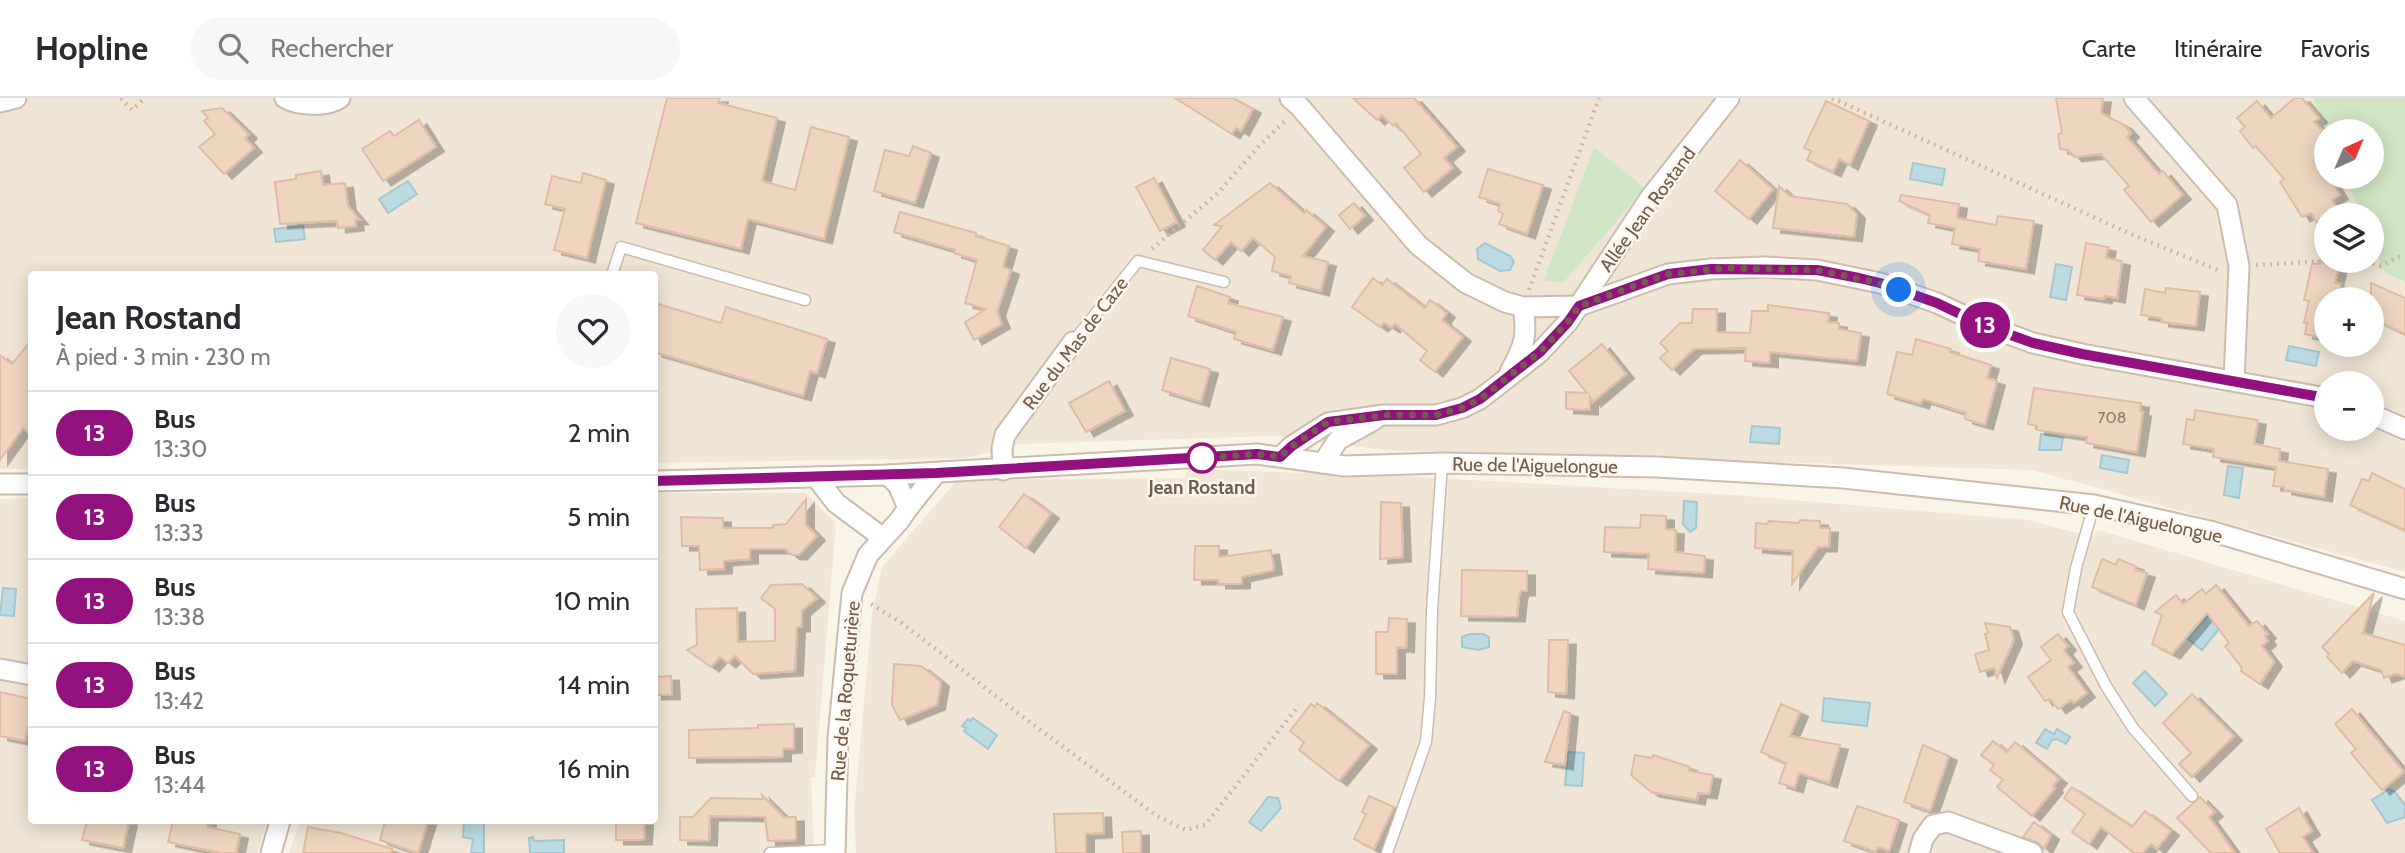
<!DOCTYPE html>
<html lang="fr">
<head>
<meta charset="utf-8">
<style>
	:root { --surface:#fff; --page:#f7f7f7; --text:#2b2b33; --muted:#7c7c81; --line:#e1e1e2 }
	body { margin:0; font-family:Cabin,sans-serif; background:var(--page); color:var(--text); height:100vh; display:flex; flex-direction:column; font-size:26px; white-space:nowrap }
	* { box-sizing:border-box; margin:0 }
	p { font-size:23px; color:var(--muted) }
	.icon { flex:none; width:38px; height:38px; fill:none; stroke:currentColor; stroke-width:2; stroke-linecap:round; stroke-linejoin:round }
	.map { position:relative; flex:1; overflow:hidden }
	.details { position:absolute; left:28px; top:173px; width:630px; height:553px; display:flex; flex-direction:column; background:var(--surface); border-radius:7px; box-shadow:0 4px 18px #0003 }
	.details>* { flex:none }
	.badge { padding:0 14px; border-radius:23px; font-size:24px; line-height:46px }
	.needle { width:46px; rotate:44deg }
	.tools { position:absolute; left:2314px; top:21px; display:grid; gap:14px }
	.tools a { display:grid; place-items:center; width:70px; height:70px; border-radius:50%; background:var(--surface); box-shadow:0 4px 18px #0003; font-size:35px }
	.you { position:absolute; width:35px; height:35px; margin:-18px; border:5px solid #fff; border-radius:50%; background:#1a73e8; box-shadow:0 0 0 10px #1a73e833 }
	.map>.badge { position:absolute; translate:-50% -50%; box-shadow:0 0 0 4px #fff }
	.round { display:grid; place-items:center; flex:none; width:74px; height:74px; border-radius:37px; background:var(--page) }
	.head { display:flex; align-items:center; justify-content:space-between; height:119px; padding:0 28px }
	h1 { font-size:33px; font-weight:700; line-height:52px }
	ul { padding:0; list-style:none }
	li { display:flex; align-items:center; gap:21px; height:84px; padding:0 28px; border-top:2px solid var(--line) }
	li div { flex:1 }
	li b { display:block; font-size:26px }
	li em { font-style:normal }
	li .badge { min-width:77px; font-weight:700; text-align:center }
	header { display:flex; align-items:center; gap:42px; box-sizing:border-box; height:98px; padding:0 35px; background:var(--surface); border-bottom:2px solid var(--line) }
	header strong { font-size:33px }
	nav { display:flex; gap:38px; margin-inline-start:auto; font-size:24px }
	.search { width:490px; height:63px; background:var(--page); display:flex; align-items:center; gap:18px; box-sizing:border-box; padding:0 24px; border-radius:38px; color:var(--muted); font-size:26px }
	.map>svg:first-child { display:block }
	.residential { fill:#f1e6d5; fill-rule:evenodd }
	.green { fill:#d1e6c5 }
	.water { fill:#bcdae2; stroke:#a3c8d3; stroke-width:2 }
	.building { fill:#edd5c0; stroke:#debda2; stroke-width:2; filter:url(#shadow) }
	.lines { fill:none; stroke-linecap:round; stroke-linejoin:round }
	.lane-casing { stroke:#cbbcad; stroke-width:13 }
	.street-casing { stroke:#cbbcad; stroke-width:23 }
	.path { stroke:#d2b8a3; stroke-width:4.5; stroke-dasharray:2 5; stroke-linecap:butt }
	.lane { stroke:#fff; stroke-width:10 }
	.street { stroke:#fff; stroke-width:19 }
	.line-casing { stroke:#fff; stroke-width:16 }
	.line { stroke:#93117e; stroke-width:10 }
	.walk { stroke:#715c4d; stroke-width:7; stroke-dasharray:0 12.6 }
	.stop-dot { fill:#fff; stroke:#93117e; stroke-width:3.5 }
	.labels { text-anchor:middle; stroke-width:5; stroke-linejoin:round; paint-order:stroke }
	.number-label { font-size:16px; fill:#907a6a }
	.street-label { font-size:19px; fill:#715c4d; stroke:#fdf7ec }
	.stop-label { font-size:19px; font-weight:bold; fill:#715c4d; stroke:#fdf7ec }
</style>
</head>
<body>
<header>
<strong>Hopline</strong>
<div class="search"><svg class="icon" aria-label="search" viewBox="0 0 24 24"><circle cx="10" cy="10" r="6"/><path d="M15 15l6 6"/></svg>Rechercher</div>
<nav><a>Carte</a><a>Itinéraire</a><a>Favoris</a></nav>
</header>
<div class="map">
<svg width="2405" height="755" viewBox="0 0 2405 755">
	<defs>
		<filter id="shadow"><feDropShadow dx="8" dy="4.5" stdDeviation="0" flood-color="#0004"/></filter>
	</defs>
	<rect width="100%" height="100%" fill="#faf4e6"/>
	<g class="residential">
		<path d="M0 0H2313L2327 33 2326 79H2345L2361 117H2326V163H2371V142L2385 175 2405 184V474L2032 372 1386 352 1273 338 1021 346 967 360 655 365 654 177H32L31 371H0ZM2326 201H2371V247H2326ZM2326 285H2371V331H2326Z"/>
		<path d="M1188 371 1401 378 1735 397 2027 422 2092 439 2098 432 2405 523V755H856L854 715 872 516 882 469 957 382 1185 380Z"/>
		<path d="M655 395H805L836 425 815 679H811L814 755H289L300 723H654Z"/>
		<path d="M31 400 32 723H266L258 755H0V401Z"/>
	</g>
	<g class="green">
		<path d="M2313 0H2405V184L2385 175 2371 142V117H2361L2345 79H2371V33H2327Z"/>
		<path d="M1594 49 1645 90 1563 185 1544 182Z"/>
	</g>
	<g class="water">
		<path d="M1913 65 1945 71 1942 87 1910 81Z"/>
		<path d="M408 83 417 96 388 115 379 101Z"/>
		<path d="M303 128 305 141 276 144 274 131Z"/>
		<path d="M1485 145 1510 158 1514 164 1510 172 1500 173 1478 161 1477 151Z"/>
		<path d="M2056 166 2072 169 2066 202 2050 199Z"/>
		<path d="M2289 248 2319 254 2316 268 2286 262Z"/>
		<path d="M1752 328 1780 330 1779 346 1750 344Z"/>
		<path d="M2041 336 2063 340 2061 352H2039Z"/>
		<path d="M2102 357 2129 362 2127 375 2100 370Z"/>
		<path d="M2228 368 2243 370 2239 400 2224 397Z"/>
		<path d="M1684 403 1697 404 1696 430 1690 434 1683 426Z"/>
		<path d="M3 490 16 491 14 518 0 517Z"/>
		<path d="M2211 514 2223 526 2202 552 2188 541Z"/>
		<path d="M1470 536H1483L1489 539V549L1478 552 1462 549V539Z"/>
		<path d="M2145 573 2167 596 2155 608 2133 585Z"/>
		<path d="M1824 600 1870 605 1867 628 1822 623Z"/>
		<path d="M973 620 997 637 988 651 964 633 966 630 962 628 968 621 970 623Z"/>
		<path d="M2045 631 2054 636 2057 631 2070 639 2066 646 2057 641 2052 642 2047 651 2036 645Z"/>
		<path d="M1568 654 1584 655 1582 688 1565 687Z"/>
		<path d="M2389 691 2395 694 2405 707V719L2387 725 2372 702Z"/>
		<path d="M1268 699 1278 700 1281 710 1261 733 1249 724Z"/>
		<path d="M464 723 484 724V755H471L473 741 463 739Z"/>
		<path d="M533 739 534 743 564 742V755H530L529 740Z"/>
	</g>
	<g class="building">
		<path d="M667 0H720L718 5 777 20 762 83 795 92 811 29 849 39 824 141 748 121 741 151 636 125Z"/>
		<path d="M1175 0H1233L1253 11 1241 33 1236 30 1232 36Z"/>
		<path d="M1353 0H1414L1457 49 1444 60 1453 70 1424 94 1404 70 1421 56 1396 25 1393 28 1382 17 1377 22Z"/>
		<path d="M2056 0H2103L2101 15 2124 27 2131 35 2127 39 2159 76 2163 73 2183 97 2151 124 2124 92 2129 88 2101 56 2074 59 2068 52 2060 51 2058 36 2062 35Z"/>
		<path d="M2295 0H2302L2319 20 2314 24 2326 35V79H2329L2340 97 2332 102 2340 115 2335 117H2326V123L2319 128 2311 115 2302 119 2280 84 2284 81 2256 48 2253 50 2240 33 2245 29 2237 20 2257 3 2271 20Z"/>
		<path d="M1826 3 1869 23 1850 67 1839 61 1833 74 1807 62 1811 53 1804 50Z"/>
		<path d="M222 10 249 36 245 40 254 50 224 76 199 49 215 36 204 23 208 20 202 13Z"/>
		<path d="M419 22 436 49 383 83 362 51 390 33 394 38Z"/>
		<path d="M913 48 931 55 915 105 874 93 885 52 909 58Z"/>
		<path d="M1740 62 1773 91 1749 121 1715 93Z"/>
		<path d="M1488 71 1543 87 1527 136 1499 126 1503 116 1498 113 1500 106 1479 99Z"/>
		<path d="M321 73 323 87 345 85 348 108 360 122H355L356 128 338 130 337 123 280 126 275 84 296 81V77Z"/>
		<path d="M583 75 606 82 587 160 554 152 565 111 545 106 552 78 581 85Z"/>
		<path d="M1154 80 1177 124 1160 133 1136 89Z"/>
		<path d="M1270 85 1304 115 1306 112 1326 129 1303 158 1328 164 1321 193 1289 185 1291 178 1272 173 1275 159 1253 140 1241 153 1231 144 1215 162 1203 152 1222 128 1214 127Z"/>
		<path d="M1779 88 1790 98 1847 106 1857 116 1854 139 1773 130Z"/>
		<path d="M1901 97 1959 106 1957 120 1996 127 1998 118 2034 123 2026 171 1978 163 1980 151 1952 146 1955 130 1928 125 1930 117 1899 103Z"/>
		<path d="M1354 105 1365 118 1350 131 1339 117Z"/>
		<path d="M900 114 976 135V138L1009 148 1003 169 1011 172 997 214 1002 226 974 242 965 224 986 211 965 205 977 162 954 155 955 152 894 134Z"/>
		<path d="M2086 145 2108 149 2106 160 2122 163 2117 200 2105 198 2104 201 2077 197Z"/>
		<path d="M2318 163 2326 165 2340 164 2335 185 2341 186 2338 201H2326V241L2305 236 2307 225H2304L2309 203 2304 202 2312 166H2318Z"/>
		<path d="M1373 180 1382 187 1387 181 1425 210 1430 202 1447 215 1442 222 1463 239 1435 274 1420 262 1427 253 1395 226 1392 230 1384 225 1380 229 1352 209Z"/>
		<path d="M2371 185 2405 200V236L2371 220Z"/>
		<path d="M1197 188 1230 199 1228 205 1283 219 1273 252 1234 241 1236 234 1188 218Z"/>
		<path d="M2166 190 2200 194 2196 228 2161 224V220L2141 217 2145 191 2165 195Z"/>
		<path d="M658 206 721 225 726 209 827 241 817 275 810 273 803 298 654 254V219Z"/>
		<path d="M1768 207 1829 215 1828 224 1839 225V231L1861 235 1857 263 1770 254V265L1745 263 1746 250 1694 251 1672 272 1660 260 1668 253 1660 245 1680 225H1692L1693 211H1717V234L1750 235 1752 213H1768Z"/>
		<path d="M32 241V337L23 330 0 362V257L12 266Z"/>
		<path d="M1916 241 1951 251 1950 254 1991 267 1987 280 1997 283 1985 327 1965 321 1966 315 1923 301 1921 306 1887 296 1897 254 1912 257Z"/>
		<path d="M1602 246 1626 276 1593 304 1590 299V312L1566 311V294L1587 295 1569 273Z"/>
		<path d="M1171 260 1210 271 1201 304 1162 292Z"/>
		<path d="M1109 283 1125 313 1086 334 1069 305Z"/>
		<path d="M2034 290 2141 305 2140 313 2143 314 2137 354 2086 345 2087 339 2037 332V328L2028 326Z"/>
		<path d="M2195 312 2258 322 2254 346 2280 351 2279 363 2328 371 2324 399 2284 392V389L2273 388 2276 369 2213 359 2214 351 2183 346 2187 321 2194 322Z"/>
		<path d="M2372 375 2405 391V432L2350 407 2362 381 2369 383Z"/>
		<path d="M1024 396 1051 416 1026 450 999 429Z"/>
		<path d="M806 401V427L817 438 799 457H792L785 451H750V461L724 463V471L700 472 699 448H682L681 419 723 420V430H773V427L786 426Z"/>
		<path d="M1381 404 1401 405 1403 459 1380 461Z"/>
		<path d="M1641 417 1666 418V431L1676 432 1675 454 1705 458 1704 475 1648 471 1649 456 1604 454 1605 429 1640 430Z"/>
		<path d="M1800 422 1820 423V430H1830L1829 449H1818L1792 486 1793 453 1755 450 1756 425 1767 426 1769 423 1799 425Z"/>
		<path d="M1195 448H1219V459L1271 452 1274 472 1242 479V486H1218V482H1194Z"/>
		<path d="M2102 461 2116 467 2118 461 2136 468 2135 472 2147 475 2136 507 2092 489Z"/>
		<path d="M1462 472 1527 473V493H1521L1519 498 1517 519 1461 518Z"/>
		<path d="M802 486 817 500 802 513V529H797L795 573 753 576 735 558 728 565 720 559 711 569 687 552 697 547 696 511 737 510 738 544 775 543V511L761 500 771 487Z"/>
		<path d="M2216 487 2249 528 2257 523 2268 536 2265 538 2268 543 2262 548 2274 564 2260 586 2241 573 2242 570 2225 548 2229 545 2207 515 2172 556 2152 546 2162 517 2155 514 2176 497 2183 506 2202 491 2206 496Z"/>
		<path d="M2374 495 2363 535 2405 547V579L2396 576 2384 580 2381 572 2353 563 2342 575 2327 559 2329 556 2322 549Z"/>
		<path d="M1389 520 1407 521 1406 550 1397 549V576H1376V534H1388Z"/>
		<path d="M1985 525 2010 529 2014 542 1997 580 1994 570 1980 574 1975 556 1989 552 1985 536 1988 535Z"/>
		<path d="M2058 536 2068 548 2064 552 2074 565 2068 569 2087 595 2074 605 2071 602 2058 611 2050 601 2045 603 2028 579 2051 562 2041 549Z"/>
		<path d="M1549 542H1568L1566 596 1548 594Z"/>
		<path d="M894 566 921 568 941 584 937 607 900 622 892 607Z"/>
		<path d="M671 578 672 597H654V579Z"/>
		<path d="M0 594 32 601V612L25 643 0 638Z"/>
		<path d="M2192 596 2234 638 2192 679 2179 666 2191 655 2163 625Z"/>
		<path d="M1317 605 1369 647 1339 683 1299 652 1304 644 1290 633 1311 606 1315 609Z"/>
		<path d="M1781 606 1800 614 1790 638 1840 647 1829 685 1799 675 1795 690 1779 685 1786 665 1761 654Z"/>
		<path d="M2352 611 2404 674 2382 692 2351 655 2356 651 2335 626Z"/>
		<path d="M1564 613 1570 615 1565 667 1545 664Z"/>
		<path d="M794 626V650L783 651V659L689 660V632L758 630V627Z"/>
		<path d="M1993 643 2007 654 2015 644 2059 681 2053 688 2055 690 2032 718 1997 689 2003 682 1990 672 1994 667 1981 657Z"/>
		<path d="M1923 647 1949 658 1930 713 1904 704Z"/>
		<path d="M1635 657 1652 660 1653 657 1690 669 1689 673 1713 677 1709 696 1698 695 1697 702 1651 694 1631 677Z"/>
		<path d="M2072 689 2132 729 2145 713 2171 733 2157 751 2151 746 2143 755H2134L2101 729 2089 746 2072 734 2085 716 2064 700Z"/>
		<path d="M762 697 784 719H796V742L768 743 765 719 710 718 709 743 680 742V719H693L711 700 763 701Z"/>
		<path d="M1369 698 1394 709 1374 751 1354 741 1366 716 1362 714Z"/>
		<path d="M2200 699 2215 714 2209 719 2235 755H2211L2177 720Z"/>
		<path d="M1857 708 1899 722 1889 753 1878 749 1876 754 1844 743Z"/>
		<path d="M2299 710 2312 733 2303 739 2313 755H2280L2266 731Z"/>
		<path d="M1103 715 1104 735 1086 736V755H1056L1054 716Z"/>
		<path d="M87 723H129L123 750 82 742Z"/>
		<path d="M173 723H208L207 729 240 736 236 755H220L168 744Z"/>
		<path d="M385 723H428L418 755 380 742Z"/>
		<path d="M616 723H645L644 742H616Z"/>
		<path d="M2034 724 2051 737 2044 751 2037 744 2023 739Z"/>
		<path d="M308 729 341 735 392 751V755H303Z"/>
		<path d="M1141 733V755H1123L1122 734Z"/>
	</g>
	<g class="lines">
		<g class="lane-casing">
			<g id="lane">
				<path d="M612 177 621 149 805 202"/>
				<path d="M1073 244 1138 163 1224 184"/>
				<path d="M2094 407 2076 470 2068 514 2106 588 2133 630 2192 698"/>
				<path d="M770 755 835 752"/>
				<path d="M1387 755 1426 644 1430 600 1432 512 1442 365"/>
			</g>
		</g>
		<g class="street-casing">
			<g id="street">
				<path d="M285 0C298 8 328 9 340 0"/>
				<path d="M1290 0 1300 9 1418 147 1466 185 1505 204 1523 209 1579 208 1668 176 1711 171 1765 169 1817 172 1880 185 1937 205 1984 227 2033 245 2082 256 2326 300"/>
				<path d="M2134 0 2227 107 2239 168 2234 282"/>
				<path d="M0 4 16 0"/>
				<path d="M1510 274C1524 248 1528 239 1523 209"/>
				<path d="M2371 316 2405 331"/>
				<path d="M1280 359 1292 348 1328 325 1384 317H1436L1462 310 1480 301 1506 281 1540 254 1568 224 1650 100 1729 0"/>
				<path d="M1323 365 1338 342 1374 322"/>
				<path d="M1003 372 1002 350 1005 337 1073 244"/>
				<path d="M816 379 836 405 883 440"/>
				<path d="M654 383 888 377 1257 356 1345 368 1442 365 1657 369 1843 380 2094 407 2214 434 2405 491"/>
				<path d="M0 386H32"/>
				<path d="M908 410 936 375"/>
				<path d="M0 571 32 577"/>
				<path d="M271 755 280 723"/>
				<path d="M835 755 838 640 852 495 868 457 899 423 908 410 898 387 888 377"/>
				<path d="M1919 755 1923 741 1933 727 1948 724 2032 755"/>
			</g>
		</g>
		<g class="path">
			<path d="M121 0 132 12 145 0"/>
			<path d="M1832 0 2133 137 2220 173"/>
			<path d="M1152 151 1218 95 1260 47 1286 22"/>
			<path d="M2366 163 2381 168 2398 159H2405"/>
			<path d="M2256 167 2329 163"/>
			<path d="M1529 192 1599 0"/>
			<path d="M871 506 902 525 1019 616 1157 718 1186 732 1205 727 1299 607"/>
		</g>
		<use href="#lane" class="lane"/>
		<use href="#street" class="street"/>
	</g>
	<g class="lines">
		<g class="line-casing">
			<path id="line" d="M654 383 936 375 1257 356 1280 359 1292 348 1328 324 1384 317H1436L1462 310 1480 301 1540 254 1568 224 1579 208 1668 176 1711 171 1817 172 1859 180 1880 185 1937 205 1983 227 2033 245 2082 256 2326 300"/>
		</g>
		<use href="#line" class="line"/>
		<path class="walk" d="M1202 360H1200L1257 356 1280 359 1292 348 1328 324 1384 317H1436L1462 310 1480 301 1540 254 1568 224 1579 208 1668 176 1727 170 1817 172 1880 185 1899 192"/>
	</g>
	<circle class="stop-dot" cx="1202" cy="360" r="14"/>
	<g class="labels">
		<g class="number-label">
			<text x="2112" y="325">708</text>
		</g>
		<g class="street-label">
			<text transform="translate(1647 111) rotate(-54)" y="7">Allée Jean Rostand</text>
			<text transform="translate(1075 245) rotate(-53)" y="7">Rue du Mas de Caze</text>
			<text transform="translate(1535 367) rotate(1)" y="7">Rue de l'Aiguelongue</text>
			<text transform="translate(2141 421) rotate(12)" y="7">Rue de l'Aiguelongue</text>
			<text transform="translate(845 593) rotate(-85)" y="7">Rue de la Roqueturière</text>
		</g>
		<g class="stop-label">
			<text x="1202" y="396">Jean Rostand</text>
		</g>
	</g>
</svg>
<div class="tools">
<a><svg class="needle" viewBox="-14 -14 28 28"><path d="M0-13l5 13h-10z" fill="#e53935"/><path d="M0 13l5-13h-10z" fill="#7c7c81"/></svg></a>
<a><svg class="icon" aria-label="layers" viewBox="0 0 24 24"><path d="M12 4l9 5-9 5-9-5zM3 14l9 5 9-5"/></svg></a>
<a>+</a>
<a>−</a>
</div>
<div class="you" style="left:1899px;top:192px"></div>
<b class="badge" style="left:1985px;top:227px;background:#93117e;color:#fff">13</b>
<section class="details">
<div class="head"><div><h1>Jean Rostand</h1><p>À pied · 3 min · 230 m</p></div><a class="round"><svg class="icon" aria-label="heart" viewBox="0 0 24 24"><path d="M12 20l-8-8c-3-5 5-10 8-4 3-6 11-1 8 4z"/></svg></a></div>
<ul>
<li><span class="badge" style="background:#93117e;color:#fff">13</span><div><b>Bus</b><p>13:30</p></div><em>2 min</em></li>
<li><span class="badge" style="background:#93117e;color:#fff">13</span><div><b>Bus</b><p>13:33</p></div><em>5 min</em></li>
<li><span class="badge" style="background:#93117e;color:#fff">13</span><div><b>Bus</b><p>13:38</p></div><em>10 min</em></li>
<li><span class="badge" style="background:#93117e;color:#fff">13</span><div><b>Bus</b><p>13:42</p></div><em>14 min</em></li>
<li><span class="badge" style="background:#93117e;color:#fff">13</span><div><b>Bus</b><p>13:44</p></div><em>16 min</em></li>
</ul>
</section>
</div>
</body>
</html>
